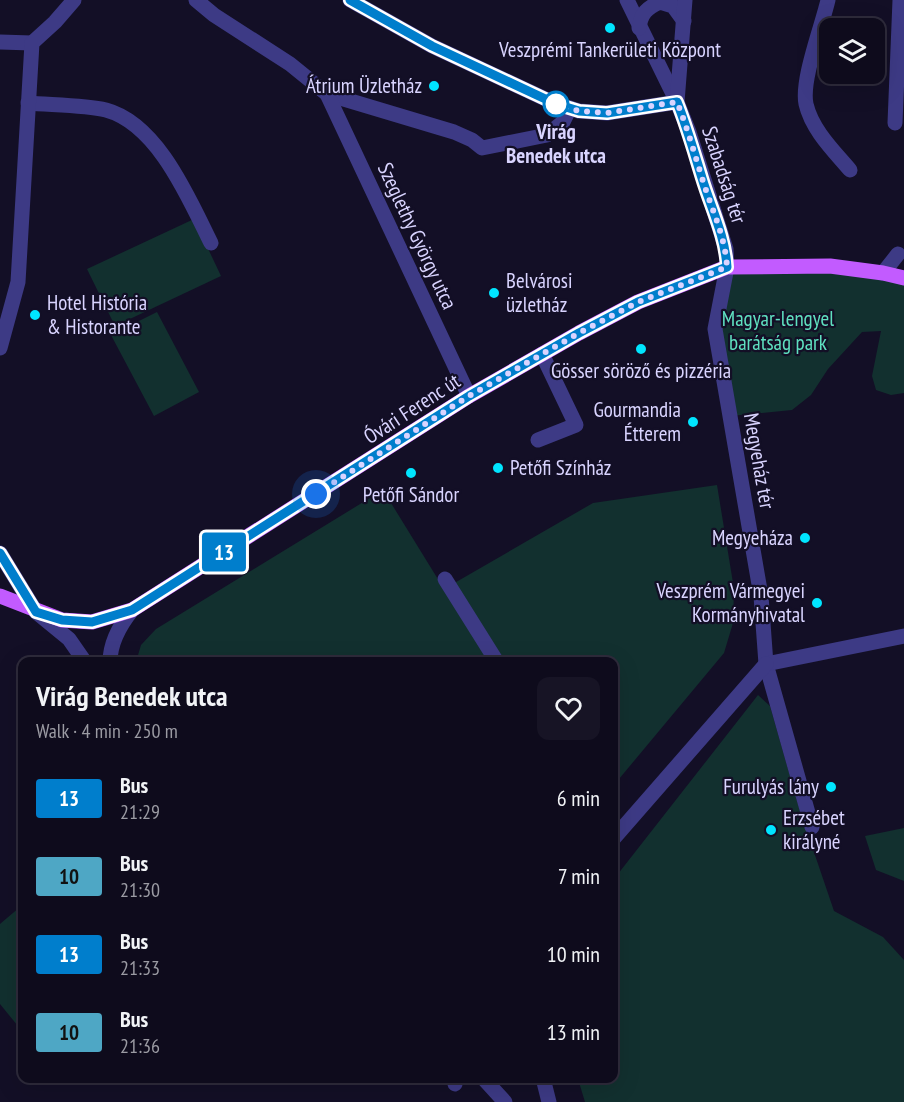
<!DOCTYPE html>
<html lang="en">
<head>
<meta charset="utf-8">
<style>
	:root { --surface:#0e0b1c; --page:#171425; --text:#f1f3f6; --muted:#9b9ba3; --line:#2e2b3b }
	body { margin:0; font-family:"PT Sans Narrow",sans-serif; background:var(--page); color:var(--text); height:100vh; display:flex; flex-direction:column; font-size:22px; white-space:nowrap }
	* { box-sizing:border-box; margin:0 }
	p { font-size:20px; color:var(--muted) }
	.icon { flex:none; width:33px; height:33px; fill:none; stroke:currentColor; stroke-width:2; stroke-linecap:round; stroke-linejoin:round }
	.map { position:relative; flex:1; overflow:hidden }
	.side { position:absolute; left:18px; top:657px; width:600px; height:426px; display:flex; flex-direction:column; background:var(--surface); border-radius:12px; box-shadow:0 6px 24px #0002,0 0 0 2px var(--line) }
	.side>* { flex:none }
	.badge { padding:0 12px; border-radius:4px; font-size:21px; line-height:39px }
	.buttons { position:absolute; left:819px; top:18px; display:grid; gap:12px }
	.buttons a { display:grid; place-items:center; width:66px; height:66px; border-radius:12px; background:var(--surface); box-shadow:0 6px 24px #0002,0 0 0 2px var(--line); font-size:30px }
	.you { position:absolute; width:30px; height:30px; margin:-15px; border:4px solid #fff; border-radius:50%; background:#1a73e8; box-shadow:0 0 0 9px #1a73e833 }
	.map>.badge { position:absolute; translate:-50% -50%; box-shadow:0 0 0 3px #fff }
	.round { display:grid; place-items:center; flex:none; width:63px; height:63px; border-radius:12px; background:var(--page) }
	.headline { display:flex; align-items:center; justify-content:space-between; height:102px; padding:0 18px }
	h1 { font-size:28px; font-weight:700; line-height:45px }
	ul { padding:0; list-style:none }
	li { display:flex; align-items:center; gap:18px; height:78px; padding:0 18px }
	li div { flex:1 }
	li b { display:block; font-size:22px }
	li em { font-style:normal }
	li .badge { min-width:66px; font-weight:700; text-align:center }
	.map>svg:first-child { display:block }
	.green { fill:#12302f }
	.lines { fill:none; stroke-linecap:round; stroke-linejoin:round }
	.minor { stroke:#3d3a85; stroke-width:15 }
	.major { stroke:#c25bff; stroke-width:15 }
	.line-casing { stroke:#fff; stroke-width:14 }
	.line { stroke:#007ecc; stroke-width:9 }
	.walk { stroke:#d9d4ff; stroke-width:6; stroke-dasharray:0 10.8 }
	.poi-dot { fill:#00e5ff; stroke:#130f26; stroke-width:2 }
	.stop-dot { fill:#fff; stroke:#007ecc; stroke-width:3 }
	.labels { text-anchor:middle; stroke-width:4.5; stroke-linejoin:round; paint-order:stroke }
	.poi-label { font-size:21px; fill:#d9d4ff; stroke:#130f26; text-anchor:end }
	.stop-label { font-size:21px; font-weight:bold; fill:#d9d4ff; stroke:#130f26 }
	.street-label { font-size:21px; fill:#d9d4ff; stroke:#130f26 }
	.park-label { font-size:21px; fill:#5fe0c0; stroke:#130f26 }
</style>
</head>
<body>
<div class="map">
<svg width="904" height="1102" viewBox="0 0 904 1102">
	<rect width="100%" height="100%" fill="#130f26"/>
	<g class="green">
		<path d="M194 219 221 276 115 326 87 269Z"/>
		<path d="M727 267H778L904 278V393L891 395 876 390 872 376 881 331 862 332 828 369 811 395 792 410 730 416 715 329Z"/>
		<path d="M157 312 199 392 154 416 111 335Z"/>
		<path d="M717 485 734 589 733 623 724 653 614 785V662H136L141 645 156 629 383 490 444 589 593 503Z"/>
		<path d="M758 695 770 706 800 811 834 911 883 937 904 960V1102H585L578 1079 614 1078V879Z"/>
		<path d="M904 828V881L876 870 865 836Z"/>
		<path d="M20 907 22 910V1031L0 1004V924Z"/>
	</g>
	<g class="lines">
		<g class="minor">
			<path d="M196 0 214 15 290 64 327 94 454 132 472 140 482 148 547 135 563 122 570 108"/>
			<path d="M350 0 432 46 556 104 579 111 607 113 677 102"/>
			<path d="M627 0 677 102 689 132 726 249 727 267 715 329 761 596 766 664 812 827"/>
			<path d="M828 0C822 26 801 80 806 104 812 130 834 151 850 170"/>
			<path d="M639 28C641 13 647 8 660 2L673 6 684 21"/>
			<path d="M0 42 32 43"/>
			<path d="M327 94 469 396"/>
			<path d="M677 102 685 0"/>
			<path d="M28 103C50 105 85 105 106 110 158 124 189 199 211 243"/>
			<path d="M895 123 900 0"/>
			<path d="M883 273 898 254"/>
			<path d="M0 348 18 282 32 43 55 22 74 0"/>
			<path d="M538 440 576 425 542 354"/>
			<path d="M0 553 36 612 69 639 85 662"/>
			<path d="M445 579 497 662"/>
			<path d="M110 662C110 642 120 625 132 610"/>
			<path d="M766 664 904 636"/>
			<path d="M614 838 766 664"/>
			<path d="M454 1078 455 1084"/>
			<path d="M483 1078 505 1102"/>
			<path d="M543 1078 549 1102"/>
		</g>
		<path class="major" d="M0 596 62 620 92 622 132 610 469 396 579 333 638 302 727 267 830 266 883 273 904 278"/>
	</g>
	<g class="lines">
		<g class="line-casing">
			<path id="line" d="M0 553 36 612 62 620 92 622 132 610 469 396 579 333 638 302 727 267C725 235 711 208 702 178 694 152 687 127 677 102L607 113 579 111 556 104 432 46 350 0"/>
		</g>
		<use href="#line" class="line"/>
		<path class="walk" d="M316 494 469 396 579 333 638 302 727 267C725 235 711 208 702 178 694 152 687 127 677 102L607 113 579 111 556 104"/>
	</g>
	<g class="poi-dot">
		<circle cx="610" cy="28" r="6"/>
		<circle cx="434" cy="86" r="6"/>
		<circle cx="494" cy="293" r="6"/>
		<circle cx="35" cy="315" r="6"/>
		<circle cx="641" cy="349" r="6"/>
		<circle cx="693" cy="422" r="6"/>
		<circle cx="498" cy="468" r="6"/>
		<circle cx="411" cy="473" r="6"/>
		<circle cx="805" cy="538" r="6"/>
		<circle cx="817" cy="603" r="6"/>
		<circle cx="831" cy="787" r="6"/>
		<circle cx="771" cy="830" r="6"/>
	</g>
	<circle class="stop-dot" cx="556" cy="104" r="12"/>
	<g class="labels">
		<g class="poi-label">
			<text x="610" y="57" text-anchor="middle">Veszprémi Tankerületi Központ</text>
			<text x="422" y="93">Átrium Üzletház</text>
			<text x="506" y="288" text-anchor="start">Belvárosi<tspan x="506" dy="24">üzletház</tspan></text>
			<text x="47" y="310" text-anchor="start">Hotel História<tspan x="47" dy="24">&amp; Historante</tspan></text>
			<text x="641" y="378" text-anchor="middle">Gösser söröző és pizzéria</text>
			<text x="681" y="417">Gourmandia<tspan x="681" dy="24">Étterem</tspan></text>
			<text x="510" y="475" text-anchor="start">Petőfi Színház</text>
			<text x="411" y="502" text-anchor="middle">Petőfi Sándor</text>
			<text x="793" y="545">Megyeháza</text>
			<text x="805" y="598">Veszprém Vármegyei<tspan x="805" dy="24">Kormányhivatal</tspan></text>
			<text x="819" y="794">Furulyás lány</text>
			<text x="783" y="825" text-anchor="start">Erzsébet<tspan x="783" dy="24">királyné</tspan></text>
		</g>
		<g class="stop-label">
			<text x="556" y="139">Virág<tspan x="556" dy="24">Benedek utca</tspan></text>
		</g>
		<g class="street-label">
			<text transform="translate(724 175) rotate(72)" y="7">Szabadság tér</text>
			<text transform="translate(417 236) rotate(65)" y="7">Szeglethy György utca</text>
			<text transform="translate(412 409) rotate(-33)" y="7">Óvári Ferenc út</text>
			<text transform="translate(759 461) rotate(80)" y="7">Megyeház tér</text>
		</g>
		<g class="park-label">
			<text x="778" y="326">Magyar-lengyel<tspan x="778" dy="24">barátság park</tspan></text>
		</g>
	</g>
</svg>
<div class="buttons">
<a><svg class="icon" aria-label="layers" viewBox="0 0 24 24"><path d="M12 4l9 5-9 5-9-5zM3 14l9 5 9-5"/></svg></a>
</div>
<div class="you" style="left:316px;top:494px"></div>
<b class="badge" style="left:224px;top:552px;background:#007ecc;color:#fff">13</b>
<section class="side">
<div class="headline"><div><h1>Virág Benedek utca</h1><p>Walk · 4 min · 250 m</p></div><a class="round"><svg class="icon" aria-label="heart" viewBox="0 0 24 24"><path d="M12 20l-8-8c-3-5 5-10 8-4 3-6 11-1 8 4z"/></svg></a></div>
<ul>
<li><span class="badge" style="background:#007ecc;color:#fff">13</span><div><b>Bus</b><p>21:29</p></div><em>6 min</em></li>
<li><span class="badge" style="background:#4ea7c5;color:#111">10</span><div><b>Bus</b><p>21:30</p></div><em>7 min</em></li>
<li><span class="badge" style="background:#007ecc;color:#fff">13</span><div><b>Bus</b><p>21:33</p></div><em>10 min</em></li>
<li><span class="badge" style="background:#4ea7c5;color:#111">10</span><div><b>Bus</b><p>21:36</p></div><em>13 min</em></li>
</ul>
</section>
</div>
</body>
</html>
